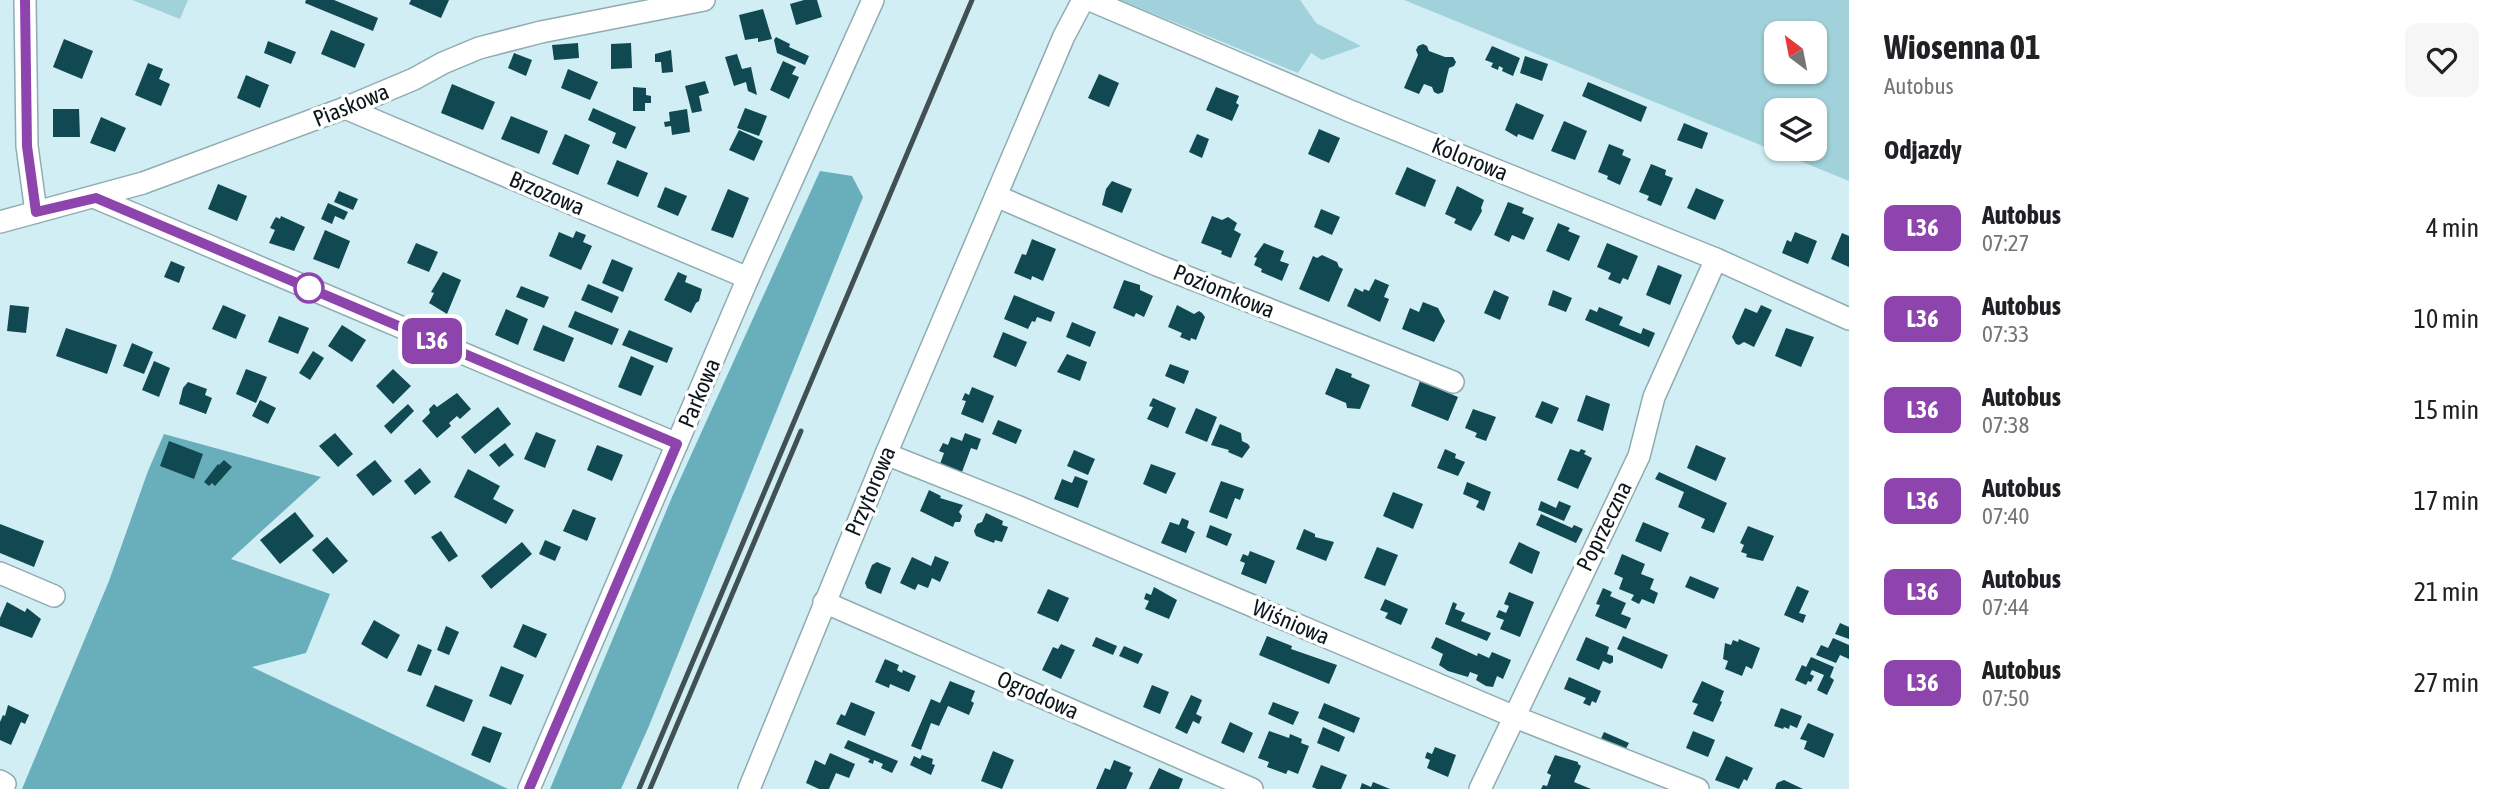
<!DOCTYPE html>
<html lang="pl">
<head>
<meta charset="utf-8">
<style>
	:root { --surface:#fff; --page:#f6f6f6; --text:#202124; --muted:#757577 }
	body { margin:0; font-family:"Asap Condensed",sans-serif; background:var(--page); color:var(--text); height:100vh; display:flex; flex-direction:column; font-size:26px; white-space:nowrap }
	* { box-sizing:border-box; margin:0 }
	p { font-size:23px; color:var(--muted) }
	.icon { flex:none; width:38px; height:38px; fill:none; stroke:currentColor; stroke-width:2; stroke-linecap:round; stroke-linejoin:round }
	.map { position:relative; flex:1; overflow:hidden }
	.side { display:flex; flex-direction:column; background:var(--surface); width:665px }
	.side>* { flex:none }
	.badge { padding:0 14px; border-radius:10px; font-size:24px; line-height:46px }
	.needle { width:46px; rotate:328deg }
	.tools { position:absolute; left:1764px; top:21px; display:grid; gap:14px }
	.tools a { display:grid; place-items:center; width:63px; height:63px; border-radius:14px; background:var(--surface); box-shadow:0 2px 5px #0004; font-size:35px }
	.map>.badge { position:absolute; translate:-50% -50%; box-shadow:0 0 0 4px #fff }
	h2 { padding:0 35px; font-size:26px; line-height:63px }
	.round { display:grid; place-items:center; flex:none; width:74px; height:74px; border-radius:14px; background:var(--page) }
	.overview { display:flex; align-items:center; justify-content:space-between; height:119px; padding:0 35px }
	h1 { font-size:33px; font-weight:700; line-height:52px }
	ul { padding:0; list-style:none }
	li { display:flex; align-items:center; gap:21px; height:91px; padding:0 35px }
	li div { flex:1 }
	li b { display:block; font-size:26px }
	li em { font-style:normal }
	li .badge { min-width:77px; font-weight:700; text-align:center }
	main { display:flex; flex:1; min-height:0 }
	.map>svg:first-child { display:block }
	.green { fill:#a1d1da; fill-rule:evenodd }
	.forest { fill:#69aebb }
	.building { fill:#114952 }
	.lines { fill:none; stroke-linecap:round; stroke-linejoin:round }
	.minor-casing { stroke:#90acb1; stroke-width:24 }
	.minor { stroke:#fff; stroke-width:21 }
	.rail { stroke:#405053; stroke-width:5 }
	.line-casing { stroke:#fff; stroke-width:16 }
	.line { stroke:#8e44ad; stroke-width:10 }
	.stop-dot { fill:#fff; stroke:#8e44ad; stroke-width:3.5 }
	.labels { text-anchor:middle; stroke-width:7; stroke-linejoin:round; paint-order:stroke }
	.street-label { font-size:23px; fill:#0d181a; stroke:#fff }
</style>
</head>
<body>
<main>
<div class="map">
<svg width="1849" height="789" viewBox="0 0 1849 789">
	<rect width="100%" height="100%" fill="#d0eef4"/>
	<g class="green">
		<path d="M132 0H188L180 19Z"/>
		<path d="M1120 0H1300L1316 23 1361 46 1322 60 1311 53 1298 73Z"/>
		<path d="M1404 0H1849V181ZM1815 33V72H1776V33ZM1815 110V149H1776V110Z"/>
	</g>
	<g class="forest">
		<path d="M820 171 852 176 863 197 649 726 621 789H550L672 497Z"/>
		<path d="M164 434 321 477 231 559 330 594 306 653 252 667 508 789H22L109 581 148 471Z"/>
	</g>
	<g class="building">
		<path d="M306 0H334L378 18 373 31 305 3Z"/>
		<path d="M411 0H449L441 18 409 4Z"/>
		<path d="M804 0H817L822 17 796 25 790 4Z"/>
		<path d="M763 9 772 39 758 42V38L745 40 739 15Z"/>
		<path d="M331 30 365 44 355 68 321 54Z"/>
		<path d="M776 37 790 44 789 47 809 56 805 65 777 53 774 40Z"/>
		<path d="M64 39 93 51 82 79 53 67Z"/>
		<path d="M268 41 296 52 291 64 264 53Z"/>
		<path d="M578 43 579 58 554 60 552 45Z"/>
		<path d="M631 43 632 68 611 69V44Z"/>
		<path d="M1423 44 1427 46 1429 51 1445 57H1453L1456 62 1454 66 1449 68 1443 92 1438 94 1434 92 1432 87 1424 84 1419 94 1404 88 1418 55 1416 50 1418 46Z"/>
		<path d="M1492 46 1520 58 1513 76 1502 71 1503 68 1499 66 1498 70 1491 67 1493 63 1485 60Z"/>
		<path d="M671 50 673 72 662 73 661 62H655V54Z"/>
		<path d="M514 53 532 60 526 76 508 68Z"/>
		<path d="M737 54 742 69 751 67 757 95 748 91 746 82 734 86 725 57Z"/>
		<path d="M1525 56 1548 64 1542 81 1520 73Z"/>
		<path d="M783 61 796 67 792 74 799 77 789 99 770 90Z"/>
		<path d="M148 63 163 69 159 79 170 84 161 106 135 95Z"/>
		<path d="M568 69 598 82 590 100 561 88Z"/>
		<path d="M1099 74 1119 83 1109 107 1088 98Z"/>
		<path d="M246 75 269 85 260 108 237 98Z"/>
		<path d="M705 81 709 93 699 96 702 111 692 113 685 86Z"/>
		<path d="M1588 82 1647 107 1641 122 1582 96Z"/>
		<path d="M452 84 495 102 483 130 441 113Z"/>
		<path d="M633 87 646 88V95L651 96V103H645V111H633Z"/>
		<path d="M1216 87 1239 96 1236 103 1239 105 1232 121 1206 110Z"/>
		<path d="M1516 103 1544 115 1533 140 1518 134 1517 137 1505 130Z"/>
		<path d="M593 108 636 127 626 149 612 143 616 133 588 120Z"/>
		<path d="M745 108 767 116 759 136 737 128Z"/>
		<path d="M53 109H79L80 137H53Z"/>
		<path d="M687 109 690 132 672 135 671 126 665 127 664 122 670 121 669 112Z"/>
		<path d="M511 116 548 131 539 154 501 139Z"/>
		<path d="M101 117 126 128 115 152 90 143Z"/>
		<path d="M1564 121 1587 131 1575 160 1551 151Z"/>
		<path d="M1684 123 1708 133 1702 149 1677 140Z"/>
		<path d="M1319 129 1340 138 1329 163 1308 154Z"/>
		<path d="M739 130 763 141 754 161 729 150Z"/>
		<path d="M565 134 590 145 578 175 552 164Z"/>
		<path d="M1197 134 1209 139 1202 158 1189 152Z"/>
		<path d="M1609 144 1624 150 1622 155 1631 159 1620 185 1607 179 1608 176 1598 172Z"/>
		<path d="M617 160 648 173 638 197 607 184Z"/>
		<path d="M1651 164 1666 170 1665 175 1673 178 1661 206 1647 200 1649 196 1639 192Z"/>
		<path d="M1407 167 1436 180 1425 207 1395 194Z"/>
		<path d="M1112 181 1132 189 1122 213 1102 205 1106 189Z"/>
		<path d="M218 184 247 196 237 221 208 209Z"/>
		<path d="M1457 186 1484 200 1481 208 1482 211 1471 231 1454 223 1456 219 1445 214Z"/>
		<path d="M665 187 687 196 678 216 657 207Z"/>
		<path d="M1696 188 1724 200 1715 220 1687 208Z"/>
		<path d="M728 189 749 198 733 238 711 230Z"/>
		<path d="M339 191 358 199 353 210 334 202Z"/>
		<path d="M1508 202 1524 208 1522 213 1534 218 1524 240 1512 235 1509 242 1494 235Z"/>
		<path d="M328 203 348 212 344 220 335 216 332 224 321 219Z"/>
		<path d="M1321 209 1340 217 1332 235 1314 227Z"/>
		<path d="M281 216 305 227 294 251 269 243 275 230 270 228 274 220 276 217 280 219Z"/>
		<path d="M1212 216 1222 220 1228 217 1237 223 1234 230 1241 234 1231 258 1221 254 1222 251 1201 243Z"/>
		<path d="M1558 223 1570 228 1568 231 1580 236 1569 261 1546 251Z"/>
		<path d="M325 230 350 241 339 269 313 259Z"/>
		<path d="M576 231 586 235 583 242 592 246 581 270 549 256 559 232 573 238Z"/>
		<path d="M1795 232 1817 241 1808 264 1782 253 1787 240 1791 242Z"/>
		<path d="M1842 233 1849 236V267L1831 259Z"/>
		<path d="M1032 239 1056 249 1043 281 1032 276 1031 280 1014 273 1022 254 1026 255Z"/>
		<path d="M416 243 438 252 429 272 407 263Z"/>
		<path d="M1264 243 1284 251 1280 261 1289 264 1282 281 1261 272 1262 269 1254 265 1257 258 1254 257Z"/>
		<path d="M1607 243 1638 256 1628 280 1623 278 1620 284 1608 279 1611 273 1597 267Z"/>
		<path d="M1322 255 1337 262 1339 267 1343 269 1329 302 1299 289 1313 256 1317 258Z"/>
		<path d="M612 259 633 268 623 292 602 283Z"/>
		<path d="M171 261 185 267 179 283 164 277Z"/>
		<path d="M1658 265 1682 275 1670 305 1646 295Z"/>
		<path d="M443 272 461 280 447 314 429 303 434 293 431 292Z"/>
		<path d="M678 272 687 276 685 282 702 289 699 301 696 303 691 313 664 300Z"/>
		<path d="M1375 279 1389 285 1384 297 1389 299 1380 322 1347 306 1355 288 1363 292 1364 289 1369 291Z"/>
		<path d="M1124 280 1140 285V290L1153 296 1144 317 1136 313 1134 317 1113 308Z"/>
		<path d="M588 284 619 297 612 313 581 300Z"/>
		<path d="M521 286 549 297 544 308 516 297Z"/>
		<path d="M1494 290 1509 297 1500 320 1484 313Z"/>
		<path d="M1553 290 1572 298 1566 312 1548 305Z"/>
		<path d="M1014 295 1055 312 1051 322 1037 317 1035 322 1032 321 1028 329 1004 319Z"/>
		<path d="M1423 302 1438 308 1445 321 1434 342 1402 329 1410 308 1419 312Z"/>
		<path d="M10 305 29 307 26 333 7 331Z"/>
		<path d="M223 305 246 315 236 339 212 329Z"/>
		<path d="M1177 305 1194 314 1199 311 1202 313 1205 317 1196 340 1191 338 1190 341 1180 337 1182 333 1168 327Z"/>
		<path d="M1761 305 1772 310 1754 347 1744 342 1739 345 1736 344 1732 337 1745 308 1757 313Z"/>
		<path d="M1599 307 1623 317 1619 325 1641 334 1643 328 1655 333 1649 347 1585 320 1590 309 1597 312Z"/>
		<path d="M506 309 528 319 518 345 495 335Z"/>
		<path d="M575 311 619 329 612 345 568 327Z"/>
		<path d="M279 316 309 328 298 354 268 342Z"/>
		<path d="M1072 322 1096 332 1090 347 1066 337Z"/>
		<path d="M342 325 366 340 352 362 328 346Z"/>
		<path d="M543 325 574 338 564 362 533 350Z"/>
		<path d="M66 328 117 345 107 374 56 356Z"/>
		<path d="M1786 328 1814 337 1801 367 1775 356Z"/>
		<path d="M629 330 673 348 667 363 622 345Z"/>
		<path d="M1003 332 1027 342 1016 367 993 357Z"/>
		<path d="M132 343 153 352 144 374 123 366Z"/>
		<path d="M313 351 324 358 310 380 299 373Z"/>
		<path d="M1067 354 1087 362 1080 381 1057 372Z"/>
		<path d="M631 356 654 366 641 396 618 387Z"/>
		<path d="M154 361 170 368 159 397 142 390Z"/>
		<path d="M1170 364 1189 371 1184 384 1165 376Z"/>
		<path d="M1336 368 1352 374 1351 377 1370 385 1360 409 1347 408 1346 403 1325 394Z"/>
		<path d="M246 369 267 377 256 403 236 394Z"/>
		<path d="M393 369 411 386 393 404 376 386Z"/>
		<path d="M1420 381 1458 397 1448 421 1411 406Z"/>
		<path d="M188 382 207 389 205 395 212 398 206 414 179 404 183 388Z"/>
		<path d="M972 387 994 396 983 423 961 414 966 401 962 400 965 393 969 395Z"/>
		<path d="M457 393 471 409 460 419 457 416 449 423 451 426 437 438 422 421 430 413 429 409 434 404 437 407Z"/>
		<path d="M1586 395 1610 404 1603 431 1577 421Z"/>
		<path d="M1153 398 1176 408 1168 428 1147 419 1153 407 1149 406Z"/>
		<path d="M260 400 276 408 268 424 252 416Z"/>
		<path d="M1542 401 1559 408 1552 424 1535 417Z"/>
		<path d="M408 404 414 411 391 434 384 426Z"/>
		<path d="M498 407 511 424 475 454 461 437Z"/>
		<path d="M1196 408 1217 417 1207 442 1185 433Z"/>
		<path d="M1473 409 1496 417 1486 441 1475 437 1477 433 1465 428Z"/>
		<path d="M998 420 1022 430 1016 444 992 434Z"/>
		<path d="M1220 424 1241 433 1242 441 1248 444 1250 447 1242 458 1228 452 1229 450 1211 445Z"/>
		<path d="M536 432 556 440 545 468 524 459Z"/>
		<path d="M335 433 353 454 338 467 319 446Z"/>
		<path d="M965 433 981 439 977 450 971 448 962 472 940 464 944 453 939 451 943 443 948 445 951 437 962 441Z"/>
		<path d="M169 441 203 454 194 479 160 466Z"/>
		<path d="M505 443 514 455 499 467 489 455Z"/>
		<path d="M597 445 623 455 612 481 587 470Z"/>
		<path d="M1696 445 1726 458 1716 481 1687 468Z"/>
		<path d="M1445 449 1456 454 1455 458 1465 462 1458 476 1437 468Z"/>
		<path d="M1570 449 1579 452 1581 449 1586 451 1584 454 1592 458 1578 489 1557 480Z"/>
		<path d="M1074 450 1095 459 1088 475 1067 466Z"/>
		<path d="M224 460 232 467 215 486 212 483 209 486 204 482 218 464 219 465Z"/>
		<path d="M375 460 392 481 373 496 356 475Z"/>
		<path d="M1151 464 1176 473 1166 494 1143 484Z"/>
		<path d="M420 468 431 482 415 495 404 481Z"/>
		<path d="M468 469 500 486 493 499 514 510 506 524 454 497Z"/>
		<path d="M1659 472 1727 503 1714 533 1701 528 1705 519 1678 507 1684 492 1655 479Z"/>
		<path d="M1075 476 1088 481 1078 508 1054 499 1062 479 1072 483Z"/>
		<path d="M1221 481 1244 489 1240 500 1235 498 1227 519 1209 512Z"/>
		<path d="M1467 482 1491 492 1484 511 1476 507 1479 501 1463 494Z"/>
		<path d="M929 490 941 496 940 498 963 505 959 512 962 516 960 522H955L953 527 920 511Z"/>
		<path d="M1393 492 1423 504 1413 529 1383 516Z"/>
		<path d="M1541 501 1556 508 1559 501 1571 506 1564 521 1538 510Z"/>
		<path d="M573 509 596 518 587 541 563 531Z"/>
		<path d="M295 512 314 536 280 564 260 540Z"/>
		<path d="M986 513 1003 521 1002 525 1008 527 1002 542 995 540 994 543 976 536 974 531 977 524 982 522Z"/>
		<path d="M1541 514 1572 528 1574 525 1583 529 1576 543 1536 525Z"/>
		<path d="M1182 518 1189 521 1187 528 1195 532 1186 553 1161 543 1170 522 1179 525Z"/>
		<path d="M1643 522 1669 533 1661 552 1635 541Z"/>
		<path d="M0 524 44 541 34 567 0 553Z"/>
		<path d="M1210 525 1232 534 1227 546 1206 537Z"/>
		<path d="M1748 526 1774 536 1763 561 1746 557 1747 554 1741 552 1744 545 1740 543Z"/>
		<path d="M1304 529 1315 534V537L1334 542 1326 561 1296 549Z"/>
		<path d="M441 531 458 556 449 562 431 537Z"/>
		<path d="M327 537 348 561 333 574 312 550Z"/>
		<path d="M545 540 561 547 555 561 539 554Z"/>
		<path d="M522 542 532 554 491 589 481 576Z"/>
		<path d="M1519 542 1540 552 1532 574 1509 563Z"/>
		<path d="M1377 547 1398 555 1385 586 1364 578Z"/>
		<path d="M1250 551 1275 561 1266 584 1241 574 1245 563 1240 561 1243 554 1248 556Z"/>
		<path d="M1622 554 1645 564 1641 574 1654 579 1650 589 1658 593 1654 604 1642 599 1639 604 1631 600 1634 595 1619 589 1623 578 1614 574Z"/>
		<path d="M935 556 949 562 940 582 932 578 928 588 918 584 915 590 900 583 912 557 931 566Z"/>
		<path d="M877 562 891 568 881 594 867 588 865 583 872 565Z"/>
		<path d="M1690 576 1719 588 1714 599 1685 587Z"/>
		<path d="M1797 586 1809 591 1799 613 1806 615 1803 623 1784 615Z"/>
		<path d="M1154 587 1177 600 1169 619 1145 609 1149 601 1144 599 1146 593 1151 595Z"/>
		<path d="M1603 588 1612 592 1610 596 1626 603 1621 614 1631 618 1626 629 1595 616 1600 605 1596 604Z"/>
		<path d="M1048 589 1069 598 1058 622 1037 613Z"/>
		<path d="M1509 592 1534 602 1520 637 1500 629 1504 620 1496 617 1499 610 1506 613 1509 606 1504 604Z"/>
		<path d="M1385 599 1408 609 1401 625 1385 618 1388 613 1380 610Z"/>
		<path d="M7 602 25 612 27 608 41 619 32 638 0 626V618Z"/>
		<path d="M1453 602 1457 604 1455 609 1465 613 1461 621 1491 633 1487 641 1445 624Z"/>
		<path d="M374 620 400 635 387 659 361 644Z"/>
		<path d="M1840 623 1849 627V639L1835 634Z"/>
		<path d="M523 624 547 634 536 658 513 647Z"/>
		<path d="M446 626 459 632 449 655 437 650Z"/>
		<path d="M1267 636 1292 646 1291 649 1337 665 1329 684 1259 655Z"/>
		<path d="M1623 636 1668 655 1662 669 1617 649Z"/>
		<path d="M1096 637 1117 646 1113 655 1092 646Z"/>
		<path d="M1436 637 1477 656 1478 653 1489 658 1492 652 1511 660 1503 679 1497 676 1493 687 1486 686 1476 680 1478 675 1470 672 1468 677 1448 671 1439 665 1443 654 1431 648Z"/>
		<path d="M1586 637 1609 647 1607 654 1613 656V662L1610 664 1603 661 1599 670 1576 660Z"/>
		<path d="M1833 638 1849 645V659L1840 655 1836 663 1816 655 1821 645 1828 648Z"/>
		<path d="M1739 639 1760 648 1752 669 1746 666 1742 676 1725 669 1728 661 1723 659 1725 643 1731 645 1733 640 1738 642Z"/>
		<path d="M418 644 432 650 421 676 407 671Z"/>
		<path d="M1061 644 1075 650 1061 679 1042 670 1053 647 1058 649Z"/>
		<path d="M1124 646 1143 654 1138 664 1119 656Z"/>
		<path d="M1811 657 1834 667 1830 677 1834 680 1827 695 1817 690 1824 675 1812 670 1810 674 1814 676 1811 682 1808 681 1806 685 1795 680 1802 665 1806 667Z"/>
		<path d="M885 659 899 665 897 670 902 673 903 670 916 676 909 692 890 684 889 688 875 682Z"/>
		<path d="M501 666 524 675 511 705 489 696Z"/>
		<path d="M1569 677 1601 691 1596 703 1592 701 1590 706 1583 703 1586 698 1564 689Z"/>
		<path d="M950 681 975 691 971 701 974 703 969 715 948 706 939 726 931 723 921 750 911 746 931 699 940 703Z"/>
		<path d="M1702 681 1724 691 1720 701 1722 702 1713 722 1693 714 1698 704 1692 702Z"/>
		<path d="M435 685 473 700 464 722 426 706Z"/>
		<path d="M1152 685 1169 692 1160 714 1143 707Z"/>
		<path d="M1191 695 1202 700 1196 714 1202 717 1199 724 1193 721 1187 734 1175 728Z"/>
		<path d="M851 702 875 712 865 736 836 724 841 714 845 716Z"/>
		<path d="M1273 702 1299 712 1293 725 1268 714Z"/>
		<path d="M1324 703 1360 718 1354 733 1318 718Z"/>
		<path d="M8 705 29 715 25 724 21 722 11 745 0 740V722L3 715 5 716Z"/>
		<path d="M1781 708 1802 716 1797 728 1790 725 1789 729 1784 727 1783 729 1774 726Z"/>
		<path d="M1230 722 1253 733 1244 753 1221 743Z"/>
		<path d="M1808 723 1834 734 1824 758 1804 749 1807 741 1800 739Z"/>
		<path d="M483 726 502 733 490 763 471 755Z"/>
		<path d="M1323 727 1345 737 1339 752 1317 743Z"/>
		<path d="M1269 731 1289 738 1290 734 1302 739 1301 743 1309 746 1298 774 1288 770 1286 774 1267 767 1269 762 1258 758Z"/>
		<path d="M1693 731 1715 740 1708 757 1686 748Z"/>
		<path d="M1604 732 1629 743 1623 754 1599 743Z"/>
		<path d="M848 740 898 761 892 773 881 768 883 764 874 760 873 764 868 762 870 759 844 748Z"/>
		<path d="M1435 747 1456 755 1448 777 1427 768 1430 760 1425 758 1427 752 1432 754Z"/>
		<path d="M993 751 1014 760 1002 789 981 781Z"/>
		<path d="M830 753 855 764 849 778 836 773 829 789H819L806 783 815 760 825 765Z"/>
		<path d="M922 755 933 759 932 764 935 765 931 775 910 765 914 756 920 759Z"/>
		<path d="M1555 755 1578 762V764L1581 766 1574 782 1591 789H1541L1543 785 1547 786 1551 775 1547 773Z"/>
		<path d="M1726 756 1753 768 1747 781 1744 779 1739 789 1715 780Z"/>
		<path d="M1114 760 1131 767 1129 771 1133 773 1126 789H1096L1105 768 1110 770Z"/>
		<path d="M1321 765 1347 775 1341 789H1317L1312 787Z"/>
		<path d="M1159 768 1183 779 1179 789H1149Z"/>
		<path d="M1784 780 1803 789H1775L1777 783Z"/>
		<path d="M1373 782 1390 789H1360L1362 783 1371 787Z"/>
	</g>
	<g class="lines">
		<g class="minor-casing">
			<g id="minor">
				<path d="M25 0 27 146 36 212"/>
				<path d="M1090 0 1350 111 1716 259 1849 319"/>
				<path d="M345 108 748 278"/>
				<path d="M996 196 1157 265 1453 382"/>
				<path d="M96 198 677 444"/>
				<path d="M0 222 143 183 345 108 414 79 443 63 479 48 541 32 704 0"/>
				<path d="M886 454 1019 507 1515 717 1698 789"/>
				<path d="M0 573 54 596"/>
				<path d="M824 602 1252 789"/>
				<path d="M0 781 5 784"/>
				<path d="M529 789 748 278 873 0"/>
				<path d="M749 789 886 454 1064 36 1083 0"/>
				<path d="M1480 789 1639 456 1654 397 1716 259"/>
			</g>
		</g>
		<use href="#minor" class="minor"/>
		<g class="rail">
			<path d="M639 789 972 0"/>
			<path d="M650 789 801 431"/>
		</g>
	</g>
	<g class="lines">
		<g class="line-casing">
			<path id="line" d="M25 0 27 146 36 212 96 198 677 444 529 789"/>
		</g>
		<use href="#line" class="line"/>
	</g>
	<circle class="stop-dot" cx="309" cy="288" r="14"/>
	<g class="labels">
		<g class="street-label">
			<text transform="translate(351 105) rotate(-22)" y="8">Piaskowa</text>
			<text transform="translate(1470 159) rotate(22)" y="8">Kolorowa</text>
			<text transform="translate(547 193) rotate(23)" y="8">Brzozowa</text>
			<text transform="translate(1224 291) rotate(22)" y="8">Poziomkowa</text>
			<text transform="translate(699 393) rotate(-67)" y="8">Parkowa</text>
			<text transform="translate(870 491) rotate(-67)" y="8">Przytorowa</text>
			<text transform="translate(1604 526) rotate(-64)" y="8">Poprzeczna</text>
			<text transform="translate(1291 622) rotate(23)" y="8">Wiśniowa</text>
			<text transform="translate(1038 695) rotate(24)" y="8">Ogrodowa</text>
		</g>
	</g>
</svg>
<div class="tools">
<a><svg class="needle" viewBox="-14 -14 28 28"><path d="M0-13l5 13h-10z" fill="#e53935"/><path d="M0 13l5-13h-10z" fill="#757577"/></svg></a>
<a><svg class="icon" aria-label="layers" viewBox="0 0 24 24"><path d="M12 4l9 5-9 5-9-5zM3 14l9 5 9-5"/></svg></a>
</div>
<b class="badge" style="left:432px;top:341px;background:#8e44ad;color:#fff">L36</b>
</div>
<section class="side">
<div class="overview"><div><h1>Wiosenna 01</h1><p>Autobus</p></div><a class="round"><svg class="icon" aria-label="heart" viewBox="0 0 24 24"><path d="M12 20l-8-8c-3-5 5-10 8-4 3-6 11-1 8 4z"/></svg></a></div>
<h2>Odjazdy</h2>
<ul>
<li><span class="badge" style="background:#8e44ad;color:#fff">L36</span><div><b>Autobus</b><p>07:27</p></div><em>4 min</em></li>
<li><span class="badge" style="background:#8e44ad;color:#fff">L36</span><div><b>Autobus</b><p>07:33</p></div><em>10 min</em></li>
<li><span class="badge" style="background:#8e44ad;color:#fff">L36</span><div><b>Autobus</b><p>07:38</p></div><em>15 min</em></li>
<li><span class="badge" style="background:#8e44ad;color:#fff">L36</span><div><b>Autobus</b><p>07:40</p></div><em>17 min</em></li>
<li><span class="badge" style="background:#8e44ad;color:#fff">L36</span><div><b>Autobus</b><p>07:44</p></div><em>21 min</em></li>
<li><span class="badge" style="background:#8e44ad;color:#fff">L36</span><div><b>Autobus</b><p>07:50</p></div><em>27 min</em></li>
</ul>
</section>
</main>
</body>
</html>
